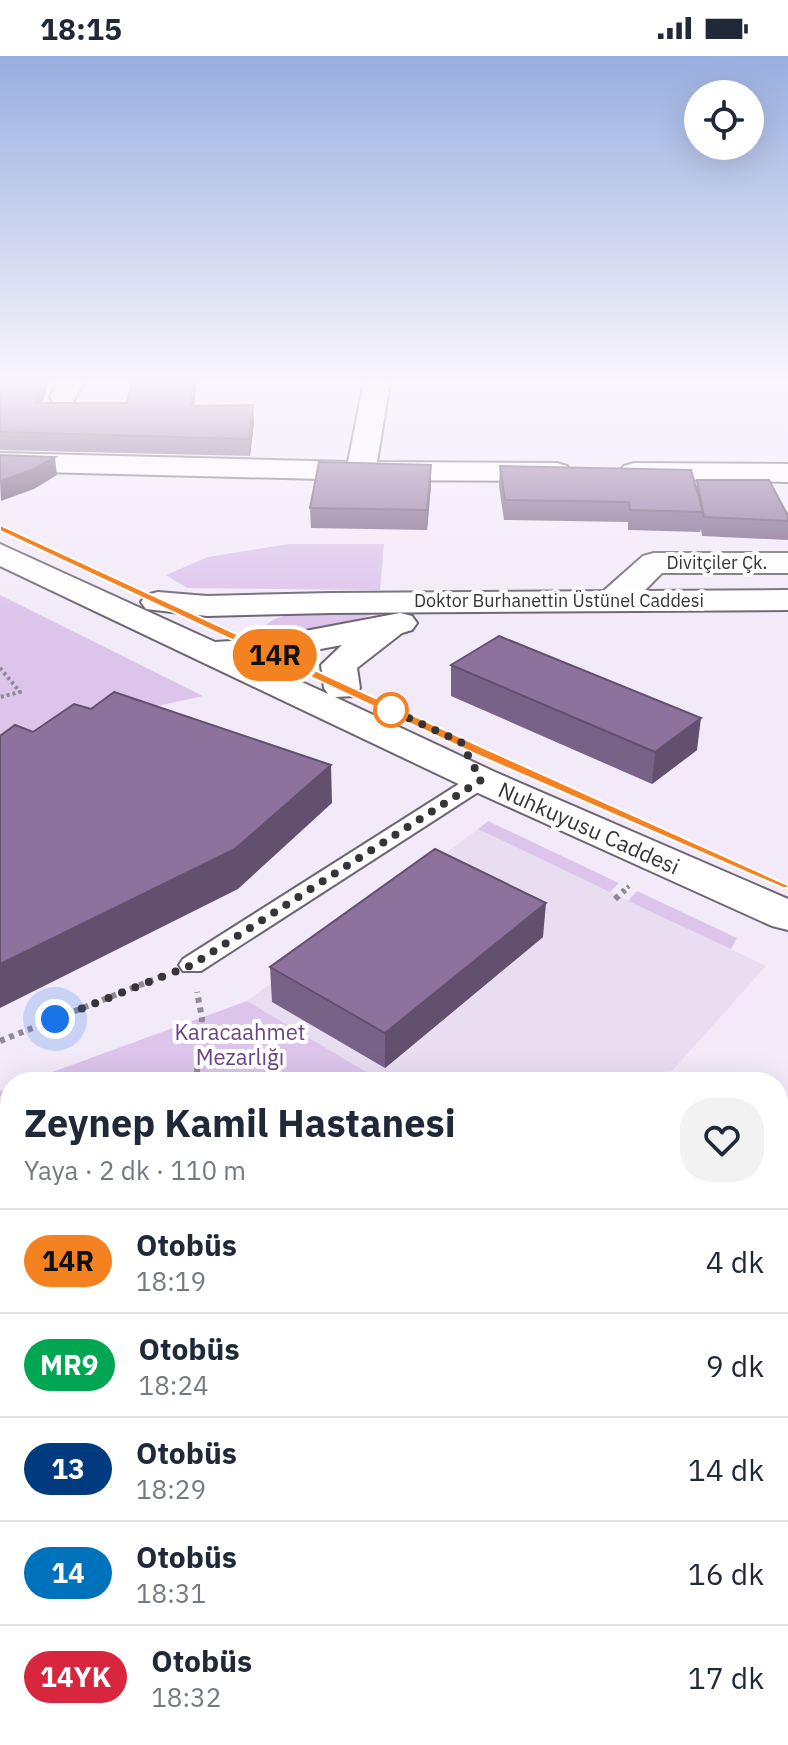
<!DOCTYPE html>
<html lang="tr">
<head>
<meta charset="utf-8">
<style>
	:root { --surface:#fff; --page:#f2f2f3; --text:#1f2937; --muted:#747a83; --line:#e0e1e3 }
	body { margin:0; font-family:"IBM Plex Sans",sans-serif; background:var(--page); color:var(--text); height:100vh; display:flex; flex-direction:column; font-size:30px; white-space:nowrap }
	* { box-sizing:border-box; margin:0 }
	p { font-size:26px; color:var(--muted) }
	.icon { flex:none; width:44px; height:44px; fill:none; stroke:currentColor; stroke-width:2; stroke-linecap:round; stroke-linejoin:round }
	.map { position:relative; flex:1; overflow:hidden }
	.panel { position:absolute; left:0px; top:1016px; width:788px; height:674px; display:flex; flex-direction:column; background:var(--surface); border-radius:32px 32px 0 0; box-shadow:0 8px 32px #0002 }
	.panel>* { flex:none }
	.badge { padding:0 16px; border-radius:26px; font-size:28px; line-height:52px }
	.fabs { position:absolute; left:684px; top:24px; display:grid; gap:16px }
	.fabs a { display:grid; place-items:center; width:80px; height:80px; border-radius:50%; background:var(--surface); box-shadow:0 8px 32px #0002; font-size:40px }
	.you { position:absolute; width:40px; height:40px; margin:-20px; border:6px solid #fff; border-radius:50%; background:#1a73e8; box-shadow:0 0 0 12px #1a73e833 }
	.map>.badge { position:absolute; translate:-50% -50%; box-shadow:0 0 0 4px #fff }
	.round { display:grid; place-items:center; flex:none; width:84px; height:84px; border-radius:32px; background:var(--page) }
	.overview { display:flex; align-items:center; justify-content:space-between; height:136px; padding:0 24px }
	h1 { font-size:38px; font-weight:800; line-height:60px }
	ul { padding:0; list-style:none }
	li { display:flex; align-items:center; gap:24px; height:104px; padding:0 24px; border-top:2px solid var(--line) }
	li div { flex:1 }
	li b { display:block; font-size:30px }
	li em { font-style:normal }
	li .badge { min-width:88px; font-weight:700; text-align:center }
	.status { display:flex; justify-content:space-between; align-items:center; height:56px; padding:0 40px; background:var(--surface); direction:ltr }
	.status svg { height:22px; fill:currentColor }
	.map>svg:first-child { display:block }
	.built { fill:#e9ddf1 }
	.green { fill:#dcc4eb }
	.lines { fill:none; stroke-linecap:round; stroke-linejoin:round }
	.service-casing { stroke:#6d6672; stroke-width:4 }
	.minor-casing { stroke:#6d6672; stroke-width:4 }
	.tertiary-casing { stroke:#6d6672; stroke-width:4 }
	.primary-casing { stroke:#6d6672; stroke-width:4 }
	.path-far2 { stroke:#8f8993; stroke-width:4; stroke-dasharray:3 3; stroke-linecap:butt }
	.path-far1 { stroke:#8f8993; stroke-width:6; stroke-dasharray:5 5; stroke-linecap:butt }
	.path { stroke:#8f8993; stroke-width:7; stroke-dasharray:6 6; stroke-linecap:butt }
	.service { fill:#fff; fill-rule:evenodd }
	.minor { fill:#fff; fill-rule:evenodd }
	.tertiary { fill:#fff; fill-rule:evenodd }
	.primary { fill:#fff; fill-rule:evenodd }
	.wall { fill:#796287 }
	.shaded-wall { fill:#63506e }
	.building { fill:#8d729d; stroke:#63506e; stroke-width:2 }
	.line { fill:#f58220; stroke:#fff; stroke-width:2 }
	.walk { stroke:#373439; stroke-width:8; stroke-dasharray:0 14.4 }
	.stop-dot { fill:#fff; stroke:#f58220; stroke-width:4 }
	.labels { text-anchor:middle; stroke-width:8; stroke-linejoin:round; paint-order:stroke }
	.far-street-label { font-size:18px; fill:#373439; stroke:#fff }
	.street-label { font-size:22px; fill:#373439; stroke:#fff }
	.park-label { font-size:22px; fill:#6b4580; stroke:#fff }
</style>
</head>
<body>
<div class="status"><b>18:15</b><svg viewBox="0 0 49 12"><path d="M0 12V9h3v3zM5 12V6h3v6zM10 12V3h3v9zM15 12V0h3v12zM26 1h20v11H26zM47 4h2v5h-2z"/></svg></div>
<div class="map">
<svg width="788" height="1689" viewBox="0 0 788 1689">
	<rect width="100%" height="100%" fill="#f3eaf9"/>
	<path class="built" d="M478 773 766 910 672 1015 561 1026H383L247 945Z"/>
	<g class="green">
		<path d="M289 488H384L380 534 187 532 166 519 208 501Z"/>
		<path d="M0 539 203 640 48 674 0 697Z"/>
		<path d="M379 557 310 576 274 579 265 570C283 550 352 557 379 557Z"/>
		<path d="M488 765 619 827 610 836 478 773Z"/>
		<path d="M637 835 737 882 731 893 628 845Z"/>
		<path d="M247 945 383 1026H25Z"/>
		<path d="M10 1031V1680H778V1494L788 1503V1689H0V1035Z"/>
	</g>
	<g class="lines">
		<g class="service-casing">
			<path id="service" d="M481 717 492 724 489 729 201 915H183L179 909 183 903 473 719Z"/>
		</g>
		<g class="minor-casing">
			<g id="minor">
				<path d="M58 326H84L72 347H54L50 341Z"/>
				<path d="M364 326H390L377 406 557 407 567 410 572 416 567 422 557 425 361 424 0 415V397L348 406Z"/>
				<path d="M634 407 788 408V426L624 422 619 416 624 410Z"/>
				<path d="M654 497H788V517H662C644 534 627 559 600 552L595 545 600 538 643 500Z"/>
			</g>
		</g>
		<g class="tertiary-casing">
			<path id="tertiary" d="M788 534V554L331 557 319 554 314 547 319 540 331 537Z"/>
		</g>
		<g class="primary-casing">
			<g id="primary">
				<path d="M0 488 215 586 263 583 400 557 412 560 417 567 412 574 402 577 357 612 360 632 355 640 335 641 495 716 788 843V874L772 870 467 732 0 510ZM342 589 321 609 324 632 328 638 256 605Z"/>
				<path d="M158 536 207 540 331 537 343 540 348 547 343 554 331 557 207 560 146 553 141 546 146 539Z"/>
			</g>
		</g>
		<g class="path-far2">
			<path d="M0 612 20 636 0 641"/>
			<path d="M623 836 629 830"/>
		</g>
		<g class="path-far1">
			<path d="M615 843 625 834"/>
			<path d="M0 985 160 921"/>
			<path d="M196 1026 202 962 197 936"/>
		</g>
		<path class="path" d="M134 1689 135 1680"/>
		<use href="#service" class="service"/>
		<use href="#minor" class="minor"/>
		<use href="#tertiary" class="tertiary"/>
		<use href="#primary" class="primary"/>
	</g>
	<g class="wall">
		<path d="M0 326 42 347 194 350 254 367 250 400 0 394Z"/>
		<path d="M431 409V429L427 474 311 472 310 452Z"/>
		<path d="M500 410 696 432 697 424 788 460V484L702 480 701 473 700 476 628 474V466L504 464 499 430Z"/>
		<path d="M451 609 697 694 652 728 451 640Z"/>
		<path d="M543 881 385 1012 272 946 270 911Z"/>
		<path d="M788 1106V1151L778 1146V1134L783 1112Z"/>
	</g>
	<g class="shaded-wall">
		<path d="M41 326H49L37 365 35 347Z"/>
		<path d="M193 326H197L192 367 190 350Z"/>
		<path d="M253 349 254 367 250 400 249 383Z"/>
		<path d="M55 401 57 419 34 433 1 445 0 425Z"/>
		<path d="M431 409V429L427 474V454Z"/>
		<path d="M701 662 697 694 652 728 655 696Z"/>
		<path d="M331 709 332 747 238 833 0 952V908Z"/>
		<path d="M546 847 543 881 385 1012V977Z"/>
	</g>
	<g class="building">
		<path d="M0 326H41L35 347H127L132 326H193L190 350 253 349 249 383 0 376Z"/>
		<path d="M0 399 55 401 32 414 0 425Z"/>
		<path d="M319 406 431 409 427 454 310 452Z"/>
		<path d="M500 410 691 414 703 456 630 454 629 446 505 444Z"/>
		<path d="M697 424H769L788 460V465L704 461Z"/>
		<path d="M499 580 701 662 655 696 451 609Z"/>
		<path d="M114 636 331 709 235 793 0 908V680L15 669 33 676 74 648 91 653Z"/>
		<path d="M435 793 546 847 385 977 270 911Z"/>
		<path d="M788 1106V1115L783 1112Z"/>
	</g>
	<linearGradient id="sky" x2="0" y2="1"><stop stop-color="#98aedf"/><stop offset="0.58" stop-color="#faf6fc"/><stop offset="1" stop-color="#faf6fc" stop-opacity="0"/></linearGradient>
	<rect width="788" height="562" fill="url(#sky)"/>
	<path class="line" d="M0 469 484 692 788 829V832H783L475 698 0 475Z"/>
	<g class="lines">
		<path class="walk" d="M55 963 192 909 481 724 461 686 391 654"/>
	</g>
	<circle class="stop-dot" cx="391" cy="654" r="16"/>
	<g class="labels">
		<g class="far-street-label">
			<text x="717" y="513">Divitçiler Çk.</text>
			<text x="559" y="551">Doktor Burhanettin Üstünel Caddesi</text>
		</g>
		<g class="street-label">
			<text transform="translate(589 772) rotate(24)" y="8">Nuhkuyusu Caddesi</text>
		</g>
		<g class="park-label">
			<text x="240" y="984">Karacaahmet<tspan x="240" dy="25">Mezarlığı</tspan></text>
		</g>
	</g>
</svg>
<div class="fabs">
<a><svg class="icon" aria-label="locate" viewBox="0 0 24 24"><circle cx="12" cy="12" r="6"/><path d="M12 2v4M12 18v4M2 12h4M18 12h4"/></svg></a>
</div>
<div class="you" style="left:55px;top:963px"></div>
<b class="badge" style="left:275px;top:599px;background:#f58220;color:#111">14R</b>
<section class="panel">
<div class="overview"><div><h1>Zeynep Kamil Hastanesi</h1><p>Yaya · 2 dk · 110 m</p></div><a class="round"><svg class="icon" aria-label="heart" viewBox="0 0 24 24"><path d="M12 20l-8-8c-3-5 5-10 8-4 3-6 11-1 8 4z"/></svg></a></div>
<ul>
<li><span class="badge" style="background:#f58220;color:#111">14R</span><div><b>Otobüs</b><p>18:19</p></div><em>4 dk</em></li>
<li><span class="badge" style="background:#00a651;color:#fff">MR9</span><div><b>Otobüs</b><p>18:24</p></div><em>9 dk</em></li>
<li><span class="badge" style="background:#003b80;color:#fff">13</span><div><b>Otobüs</b><p>18:29</p></div><em>14 dk</em></li>
<li><span class="badge" style="background:#0072bc;color:#fff">14</span><div><b>Otobüs</b><p>18:31</p></div><em>16 dk</em></li>
<li><span class="badge" style="background:#d7263d;color:#fff">14YK</span><div><b>Otobüs</b><p>18:32</p></div><em>17 dk</em></li>
</ul>
</section>
</div>
</body>
</html>
